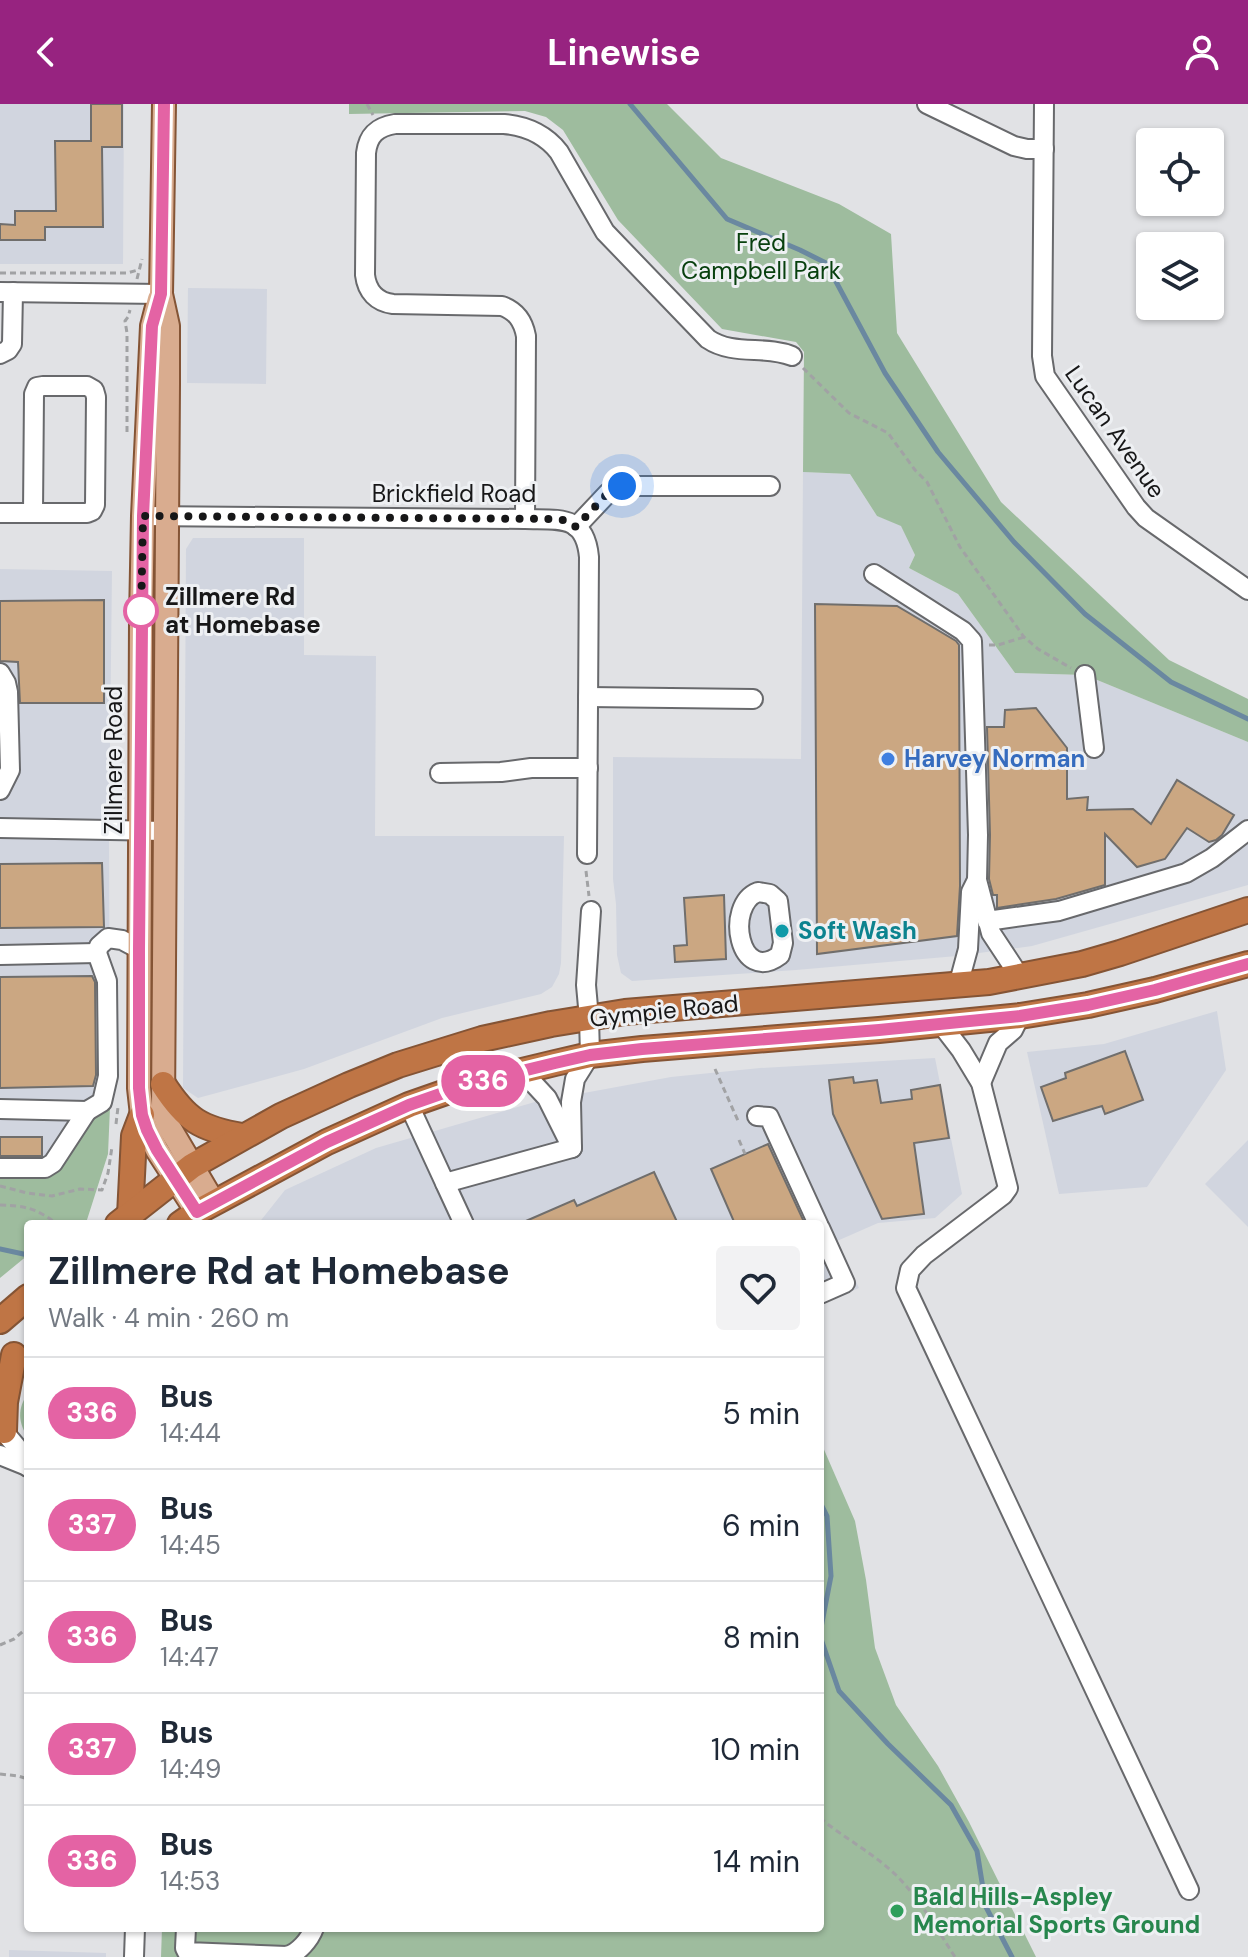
<!DOCTYPE html>
<html lang="en">
<head>
<meta charset="utf-8">
<style>
	:root { --surface:#fff; --page:#f2f2f3; --text:#1f2937; --muted:#747a83; --line:#e0e1e3; --accent:#972380 }
	body { margin:0; font-family:"DM Sans",sans-serif; background:var(--page); color:var(--text); height:100vh; display:flex; flex-direction:column; font-size:30px; white-space:nowrap }
	* { box-sizing:border-box; margin:0 }
	p { font-size:26px; color:var(--muted) }
	.icon { flex:none; width:44px; height:44px; fill:none; stroke:currentColor; stroke-width:2; stroke-linecap:round; stroke-linejoin:round }
	.map { position:relative; flex:1; overflow:hidden }
	.drawer { position:absolute; left:24px; top:1116px; width:800px; height:712px; display:flex; flex-direction:column; background:var(--surface); border-radius:8px; box-shadow:0 2px 6px #0004 }
	.drawer>* { flex:none }
	.badge { padding:0 16px; border-radius:26px; font-size:28px; line-height:52px }
	.fabs { position:absolute; left:1136px; top:24px; display:grid; gap:16px }
	.fabs a { display:grid; place-items:center; width:88px; height:88px; border-radius:8px; background:var(--surface); box-shadow:0 2px 6px #0004; font-size:40px }
	.you { position:absolute; width:40px; height:40px; margin:-20px; border:6px solid #fff; border-radius:50%; background:#1a73e8; box-shadow:0 0 0 12px #1a73e833 }
	.map>.badge { position:absolute; translate:-50% -50%; box-shadow:0 0 0 4px #fff }
	.round { display:grid; place-items:center; flex:none; width:84px; height:84px; border-radius:8px; background:var(--page) }
	.summary { display:flex; align-items:center; justify-content:space-between; height:136px; padding:0 24px }
	h1 { font-size:38px; font-weight:700; line-height:60px }
	ul { padding:0; list-style:none }
	li { display:flex; align-items:center; gap:24px; height:112px; padding:0 24px; border-top:2px solid var(--line) }
	li div { flex:1 }
	li b { display:block; font-size:30px }
	li em { font-style:normal }
	li .badge { min-width:88px; font-weight:700; text-align:center }
	header { display:flex; justify-content:space-between; align-items:center; height:104px; padding:0 24px; background:var(--accent); color:#fff; font-size:36px; font-weight:700 }
	.map>svg:first-child { display:block }
	.built { fill:#d1d5df }
	.green { fill:#9ebc9e }
	.lines { fill:none; stroke-linecap:round; stroke-linejoin:round }
	.stream { stroke:#6a88a0; stroke-width:5 }
	.building { fill:#cba782; stroke:#706e6c; stroke-width:2 }
	.minor-casing { stroke:#68696c; stroke-width:22 }
	.major-casing { stroke:#845435; stroke-width:26 }
	.highway-casing { stroke:#845435; stroke-width:28 }
	.path { stroke:#a1a2a4; stroke-width:3; stroke-dasharray:6 4; stroke-linecap:butt }
	.minor { stroke:#fff; stroke-width:18 }
	.major { stroke:#d9ac8f; stroke-width:22 }
	.highway { stroke:#bf7545; stroke-width:24 }
	.line-casing { stroke:#fff; stroke-width:18 }
	.line { stroke:#e463a4; stroke-width:12 }
	.walk { stroke:#171718; stroke-width:8; stroke-dasharray:0 14.4 }
	.stop-dot { fill:#fff; stroke:#e463a4; stroke-width:4 }
	.shop-dot { fill:#3f7fe0; stroke:#eef0f3; stroke-width:3 }
	.culture-dot { fill:#0f9aa8; stroke:#eef0f3; stroke-width:3 }
	.leisure-dot { fill:#2e9e5b; stroke:#eef0f3; stroke-width:3 }
	.labels { text-anchor:middle; stroke-width:6; stroke-linejoin:round; paint-order:stroke }
	.park-label { font-size:24px; fill:#08400e; stroke:#eef0f3 }
	.street-label { font-size:24px; fill:#171718; stroke:#eef0f3 }
	.stop-label { font-size:24px; font-weight:bold; fill:#171718; stroke:#eef0f3; text-anchor:start }
	.shop-label { font-size:24px; font-weight:bold; fill:#366cbe; stroke:#eef0f3; text-anchor:start }
	.culture-label { font-size:24px; font-weight:bold; fill:#0d838f; stroke:#eef0f3; text-anchor:start }
	.leisure-label { font-size:24px; font-weight:bold; fill:#27864d; stroke:#eef0f3; text-anchor:start }
</style>
</head>
<body>
<header><svg class="icon" aria-label="back" viewBox="0 0 24 24"><path d="M15 5l-7 7 7 7"/></svg>Linewise<svg class="icon" aria-label="person" viewBox="0 0 24 24"><circle cx="12" cy="8" r="4"/><path d="M4 21q1-7 8-7t8 7"/></svg></header>
<div class="map">
<svg width="1248" height="1853" viewBox="0 0 1248 1853">
	<rect width="100%" height="100%" fill="#e1e2e5"/>
	<g class="built">
		<path d="M0 0H124L123 160H0Z"/>
		<path d="M188 184 267 185 266 280 187 279Z"/>
		<path d="M803 368 850 370 877 412 901 421 915 451 909 464 958 490 1015 569 1085 571 1248 638V781L1032 842 957 852 796 866 632 877 621 869 617 851 616 800 613 775V653L801 655Z"/>
		<path d="M193 434H304V551L376 552 375 732H564L561 859 559 870 552 883 541 890 442 914 304 965 198 994 183 984 186 445Z"/>
		<path d="M0 465 112 467 109 727 110 1003 84 1022 49 1069H0Z"/>
		<path d="M1217 907 1226 966 1147 1083 1059 1090 1027 948 1104 940Z"/>
		<path d="M935 954 962 1090 935 1114 878 1119 837 1137 859 1184 820 1201V1120H258L285 1086 376 1044 535 998 671 973 760 964Z"/>
		<path d="M1248 1036V1123L1205 1080Z"/>
		<path d="M9 1846 106 1849V1853H9Z"/>
	</g>
	<g class="green">
		<path d="M349 0H667L721 54 839 100 891 130 897 229 1001 398 1169 556 1248 595V638L1085 571 1015 569 958 490 909 464 915 451 901 422 877 412 850 370 803 368 804 248 796 238 722 225 618 116 563 26 546 13 525 7 349 10Z"/>
		<path d="M110 1003 108 1050 86 1119 28 1120V1151L0 1174V1069H49L84 1022Z"/>
		<path d="M28 1289V1334C18 1318 17 1305 28 1289Z"/>
		<path d="M820 1339 822 1341 855 1417 866 1476 875 1544 896 1601 938 1662 969 1718 1036 1853H161L162 1824H820Z"/>
	</g>
	<g class="lines">
		<g class="stream">
			<path d="M630 0 727 115 800 146 826 159 885 269 938 348 1014 438 1085 510 1171 578 1248 615"/>
			<path d="M0 1145 28 1151"/>
			<path d="M820 1398 827 1412 831 1472 820 1529"/>
			<path d="M820 1532 839 1587 888 1640 951 1701 977 1747 986 1803 1012 1853"/>
		</g>
	</g>
	<g class="building">
		<path d="M91 0H122V43H102L103 123H45V136H0V120L15 121V107H56L55 37H91Z"/>
		<path d="M104 496V599H20L18 558 0 557V497Z"/>
		<path d="M815 500 897 502 956 537 959 541 960 782 957 832 817 850Z"/>
		<path d="M1036 604 1067 644V695L1088 693 1087 706 1133 705 1151 720 1177 676 1234 711 1222 731 1216 736 1209 738 1187 724 1165 755 1137 763 1105 730V781L1056 795 997 804V791H993L989 775 990 731 987 623H1004L1005 606Z"/>
		<path d="M102 759 104 823 0 824V760Z"/>
		<path d="M724 791 726 855 675 858 674 842 687 841 684 794Z"/>
		<path d="M92 872 95 878 96 971 93 982 0 984V873Z"/>
		<path d="M1125 947 1143 996 1105 1010 1102 1002 1053 1017 1041 983 1066 974 1065 969Z"/>
		<path d="M853 973 854 979 877 976 881 999 912 995 911 986 940 981 949 1034 914 1039 924 1110 882 1115 833 1010 829 976Z"/>
		<rect x="0" y="1033" width="42" height="19"/>
		<path d="M768 1040 805 1120H735L711 1065Z"/>
		<path d="M654 1068 678 1120H519L574 1096 577 1102Z"/>
	</g>
	<g class="lines">
		<g class="minor-casing">
			<g id="minor">
				<path d="M927 0 1014 42 1027 45H1044"/>
				<path d="M1044 0 1042 252 1045 272 1136 403 1146 414 1248 486"/>
				<path d="M0 188 161 190"/>
				<path d="M0 250 8 246 12 240 13 188"/>
				<path d="M0 409H87L92 407 95 401 96 293 94 286 87 282H43L37 283 34 290 33 409"/>
				<path d="M143 412 525 415C559 416 585 410 589 453L587 750"/>
				<path d="M525 415 526 232C523 216 516 207 502 202L393 200C377 198 367 188 365 171L366 49C368 31 377 23 395 20H504C526 22 545 30 559 48L605 128 708 235C733 252 765 241 792 252"/>
				<path d="M576 423 608 389 622 382H770"/>
				<path d="M874 470 963 527 972 537 978 731 977 776 991 829 1020 873"/>
				<path d="M0 569 6 579 8 588 10 666 0 686"/>
				<path d="M1085 571 1094 644"/>
				<path d="M588 593 753 595"/>
				<path d="M440 669 501 668 531 664H588"/>
				<path d="M0 724 165 727"/>
				<path d="M758 788 770 790 778 797 783 839 780 851C739 882 724 801 758 788Z"/>
				<path d="M987 817 1059 807 1186 769 1212 754 1248 726"/>
				<path d="M0 851 97 849"/>
				<path d="M958 882 968 845 971 788 977 776"/>
				<path d="M941 920 961 946 981 979 1008 1084 1003 1091 924 1151 910 1166 906 1184 1189 1786"/>
				<path d="M522 967 547 994 569 1038"/>
				<path d="M981 979 998 939 1013 926 1020 912"/>
				<path d="M409 1001 445 1079 572 1044"/>
				<path d="M0 1005 87 1007 102 998 108 972 107 877 97 849 99 842 108 834 122 836 139 845"/>
				<path d="M757 1012 769 1013 818 1120"/>
				<path d="M572 1044 571 998 575 975 590 951 589 914 586 881 591 807"/>
				<path d="M0 1064H45L53 1059 87 1007"/>
				<path d="M445 1079 464 1120"/>
				<path d="M820 1124 845 1179 820 1190"/>
				<path d="M0 1323 16 1342 28 1363"/>
				<path d="M0 1351 27 1362"/>
				<path d="M186 1824 185 1844 187 1848 286 1852C298 1850 310 1835 314 1824"/>
				<path d="M134 1853 135 1824"/>
			</g>
		</g>
		<g class="major-casing">
			<g id="major">
				<path d="M164 0 161 190 168 222V280L163 1006 168 1021 214 1099"/>
				<path d="M159 195 152 222 143 412 141 516 139 984 142 1011 147 1026 157 1046 197 1108"/>
			</g>
		</g>
		<g class="highway-casing">
			<g id="highway">
				<path d="M163 980C186 1016 201 1025 242 1032"/>
				<path d="M130 1111 134 1032 142 1011"/>
				<path d="M118 1120 192 1062 281 1012 349 981 398 961 482 935 551 920 625 908 989 878 1082 860 1120 849 1248 806"/>
				<path d="M180 1120 197 1108 327 1038 409 1001 469 980 555 959 590 951 642 945 879 926 1020 912 1088 901 1155 886 1248 860"/>
				<path d="M0 1217 28 1193"/>
				<path d="M4 1327 5 1298 14 1251"/>
			</g>
		</g>
		<g class="path">
			<path d="M367 0 373 11"/>
			<path d="M0 169H127L138 166"/>
			<path d="M137 175 142 155"/>
			<path d="M803 264 849 309 888 329 915 366 927 378 960 443 1024 533 1038 545 1071 564"/>
			<path d="M127 328V229L125 217 128 213 130 206"/>
			<path d="M989 541H998L1024 533"/>
			<path d="M586 767 589 792"/>
			<path d="M715 965 739 1019"/>
			<path d="M116 1020 118 1003"/>
			<path d="M739 1036 745 1050"/>
			<path d="M0 1082 27 1089 52 1092 80 1085 102 1086 108 1069 112 1043"/>
			<path d="M0 1101C26 1102 36 1104 57 1120"/>
			<path d="M0 1541 14 1535 28 1523"/>
			<path d="M0 1670 18 1672 28 1675"/>
			<path d="M820 1714C844 1734 873 1749 896 1771 919 1794 937 1825 955 1853"/>
		</g>
		<use href="#minor" class="minor"/>
		<use href="#major" class="major"/>
		<use href="#highway" class="highway"/>
	</g>
	<g class="lines">
		<g class="line-casing">
			<path id="line" d="M164 0 161 190 152 222 143 412 139 845V984L142 1011 147 1026 157 1046 197 1108 327 1038 409 1001 469 980 555 959 590 951 642 945 879 926 1020 912 1088 901 1155 886 1248 860"/>
		</g>
		<use href="#line" class="line"/>
		<path class="walk" d="M141 507V516L143 412 552 415 564 416 576 423 608 389 622 382"/>
	</g>
	<circle class="stop-dot" cx="141" cy="507" r="16"/>
	<circle class="shop-dot" cx="888" cy="655" r="8"/>
	<circle class="culture-dot" cx="782" cy="827" r="8"/>
	<circle class="leisure-dot" cx="897" cy="1807" r="8"/>
	<g class="labels">
		<g class="park-label">
			<text x="761" y="147">Fred<tspan x="761" dy="28">Campbell Park</tspan></text>
		</g>
		<g class="street-label">
			<text transform="translate(1115 328) rotate(55)" y="8">Lucan Avenue</text>
			<text x="454" y="398">Brickfield Road</text>
			<text transform="translate(114 656) rotate(-90)" y="8">Zillmere Road</text>
			<text transform="translate(664 907) rotate(-6)" y="8">Gympie Road</text>
		</g>
		<g class="stop-label">
			<text x="165" y="501">Zillmere Rd<tspan x="165" dy="28">at Homebase</tspan></text>
		</g>
		<g class="shop-label">
			<text x="904" y="663">Harvey Norman</text>
		</g>
		<g class="culture-label">
			<text x="798" y="835">Soft Wash</text>
		</g>
		<g class="leisure-label">
			<text x="913" y="1801">Bald Hills-Aspley<tspan x="913" dy="28">Memorial Sports Ground</tspan></text>
		</g>
	</g>
</svg>
<div class="fabs">
<a><svg class="icon" aria-label="locate" viewBox="0 0 24 24"><circle cx="12" cy="12" r="6"/><path d="M12 2v4M12 18v4M2 12h4M18 12h4"/></svg></a>
<a><svg class="icon" aria-label="layers" viewBox="0 0 24 24"><path d="M12 4l9 5-9 5-9-5zM3 14l9 5 9-5"/></svg></a>
</div>
<div class="you" style="left:622px;top:382px"></div>
<b class="badge" style="left:483px;top:977px;background:#e463a4;color:#fff">336</b>
<section class="drawer">
<div class="summary"><div><h1>Zillmere Rd at Homebase</h1><p>Walk · 4 min · 260 m</p></div><a class="round"><svg class="icon" aria-label="heart" viewBox="0 0 24 24"><path d="M12 20l-8-8c-3-5 5-10 8-4 3-6 11-1 8 4z"/></svg></a></div>
<ul>
<li><span class="badge" style="background:#e463a4;color:#fff">336</span><div><b>Bus</b><p>14:44</p></div><em>5 min</em></li>
<li><span class="badge" style="background:#e463a4;color:#fff">337</span><div><b>Bus</b><p>14:45</p></div><em>6 min</em></li>
<li><span class="badge" style="background:#e463a4;color:#fff">336</span><div><b>Bus</b><p>14:47</p></div><em>8 min</em></li>
<li><span class="badge" style="background:#e463a4;color:#fff">337</span><div><b>Bus</b><p>14:49</p></div><em>10 min</em></li>
<li><span class="badge" style="background:#e463a4;color:#fff">336</span><div><b>Bus</b><p>14:53</p></div><em>14 min</em></li>
</ul>
</section>
</div>
</body>
</html>
